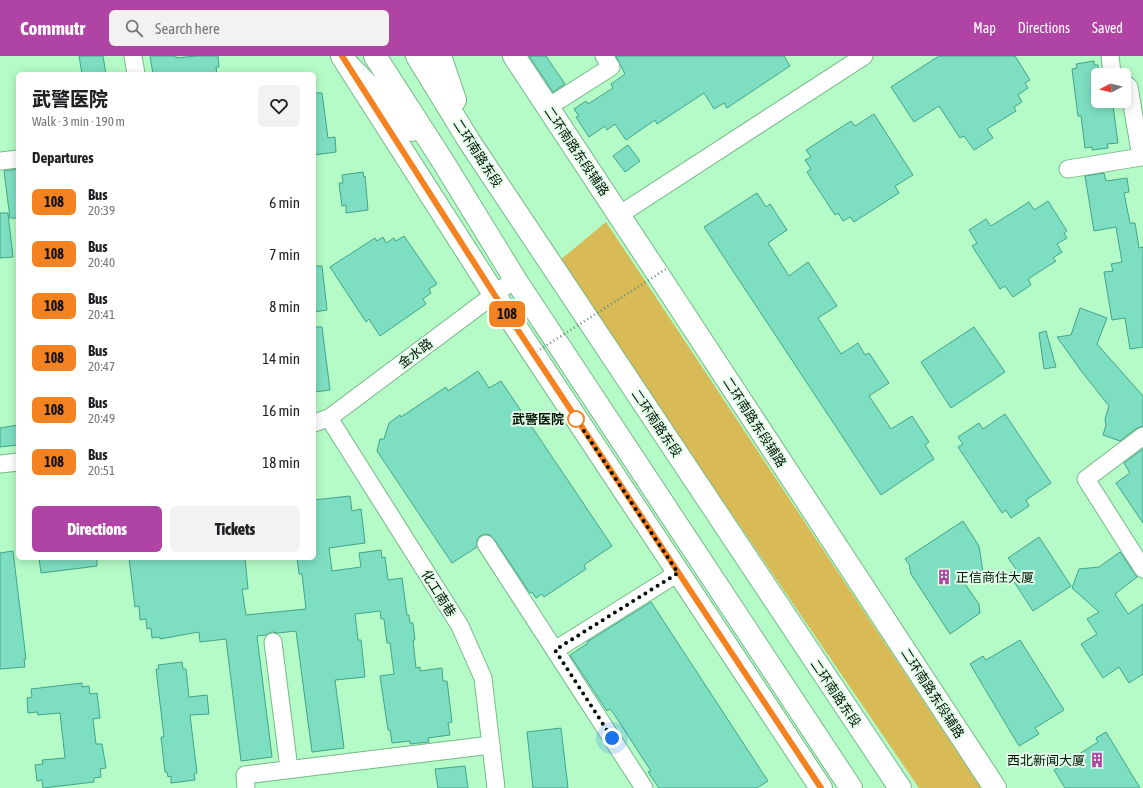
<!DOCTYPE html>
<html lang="en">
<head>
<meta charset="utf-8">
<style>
	:root { --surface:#fff; --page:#f2f2f2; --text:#202124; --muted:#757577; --accent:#b044a4 }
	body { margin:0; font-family:"Asap Condensed","Noto Sans SC",sans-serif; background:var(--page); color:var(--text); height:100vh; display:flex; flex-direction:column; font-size:15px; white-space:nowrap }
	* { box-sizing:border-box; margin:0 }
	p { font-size:13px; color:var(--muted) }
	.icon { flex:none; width:22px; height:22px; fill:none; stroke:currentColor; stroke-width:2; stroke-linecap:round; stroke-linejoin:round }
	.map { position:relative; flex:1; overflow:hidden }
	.drawer { position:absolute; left:16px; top:16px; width:300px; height:488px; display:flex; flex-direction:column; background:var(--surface); border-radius:6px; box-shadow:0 2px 10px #0003 }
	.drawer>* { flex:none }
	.badge { padding:0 8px; border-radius:6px; font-size:14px; line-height:26px }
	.needle { width:26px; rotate:263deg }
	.controls { position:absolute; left:1091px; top:12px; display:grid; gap:8px }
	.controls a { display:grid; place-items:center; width:40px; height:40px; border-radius:6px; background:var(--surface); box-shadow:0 2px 10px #0003; font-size:20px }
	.you { position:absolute; width:20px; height:20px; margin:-10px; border:3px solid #fff; border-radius:50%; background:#1a73e8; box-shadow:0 0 0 6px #1a73e833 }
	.map>.badge { position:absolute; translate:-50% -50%; box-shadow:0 0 0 2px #fff }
	h2 { padding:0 16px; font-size:15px; line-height:36px }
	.round { display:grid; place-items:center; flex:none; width:42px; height:42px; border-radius:6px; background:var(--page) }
	.head { display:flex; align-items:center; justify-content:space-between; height:68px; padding:0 16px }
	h1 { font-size:19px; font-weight:800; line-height:30px }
	.button { display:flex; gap:8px; margin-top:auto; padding:8px 16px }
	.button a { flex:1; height:46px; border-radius:6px; background:var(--accent); color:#fff; font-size:16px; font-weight:800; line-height:46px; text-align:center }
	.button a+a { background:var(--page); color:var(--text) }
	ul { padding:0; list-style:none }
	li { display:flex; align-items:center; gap:12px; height:52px; padding:0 16px }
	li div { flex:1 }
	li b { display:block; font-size:15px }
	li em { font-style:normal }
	li .badge { min-width:44px; font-weight:700; text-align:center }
	header { display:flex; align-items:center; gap:24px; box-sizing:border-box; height:56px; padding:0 20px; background:var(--accent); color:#fff }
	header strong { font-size:19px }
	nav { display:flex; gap:22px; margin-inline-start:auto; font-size:14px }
	.search { width:280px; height:36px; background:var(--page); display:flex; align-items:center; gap:10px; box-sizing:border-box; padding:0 14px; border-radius:6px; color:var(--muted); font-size:15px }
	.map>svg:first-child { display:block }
	.green { fill:#d8ba56 }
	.building { fill:#7edec1; stroke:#42a48a }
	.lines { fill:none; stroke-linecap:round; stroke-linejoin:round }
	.minor-casing { stroke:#74b988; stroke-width:19 }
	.major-casing { stroke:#74b988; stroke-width:24 }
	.highway-casing { stroke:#74b988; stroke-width:24 }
	.minor { stroke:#fff; stroke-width:17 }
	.major { stroke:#fff; stroke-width:22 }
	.highway { stroke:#fff; stroke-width:22 }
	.path-bridge { stroke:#5f8d6b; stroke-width:2.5; stroke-dasharray:1 3; stroke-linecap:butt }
	.line-casing { stroke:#fff; stroke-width:9 }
	.line { stroke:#f58220; stroke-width:6 }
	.walk { stroke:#001103; stroke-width:4; stroke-dasharray:0 7.2 }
	.stop-dot { fill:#fff; stroke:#f58220; stroke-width:2 }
	.labels { text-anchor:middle; stroke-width:4; stroke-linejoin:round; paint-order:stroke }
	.street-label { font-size:13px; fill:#001103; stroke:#e1fde8 }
	.stop-label { font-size:13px; font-weight:bold; fill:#001103; stroke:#e1fde8; text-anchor:end }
	.poi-label { font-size:13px; fill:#001103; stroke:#e1fde8; text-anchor:start }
</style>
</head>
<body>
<header>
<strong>Commutr</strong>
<div class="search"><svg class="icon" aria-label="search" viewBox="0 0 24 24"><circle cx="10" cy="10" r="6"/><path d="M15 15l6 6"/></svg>Search here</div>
<nav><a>Map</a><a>Directions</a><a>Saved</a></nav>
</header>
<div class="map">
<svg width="1143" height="732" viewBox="0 0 1143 732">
	<rect width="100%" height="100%" fill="#b4fbc7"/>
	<path class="green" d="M606 166 981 732H919L559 205Z"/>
	<g class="building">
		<path d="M79 0H103L106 18H82Z"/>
		<path d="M150 0H176V2L196 0H218L219 11H216L217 18H153Z"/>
		<path d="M529 0H546L565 28 553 36Z"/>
		<path d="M616 0H784L790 10 727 52 724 47 714 53 704 37 657 68 655 64 626 84 615 68 607 74 605 70 589 81 576 61 579 60 574 53 586 45 588 48 613 32 611 28 625 18Z"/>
		<path d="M939 0H1015L1030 24 1025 27 1028 32 1018 39 1022 46 1014 51 1016 55 987 73 993 82 974 94 964 80 960 82 939 50 914 66 891 31Z"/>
		<path d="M1094 5V9H1098V45H1107L1108 50H1113L1118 87 1107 88 1108 92 1092 94V91L1085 92 1081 60H1078L1072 13 1077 12 1076 8Z"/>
		<path d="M314 37H322L328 82 335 81 336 96 314 99Z"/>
		<path d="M874 58 913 119 895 130 899 137 854 166 850 161 843 165 838 157 835 159 807 116 811 113 805 104 811 101 806 94 851 65 855 70Z"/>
		<path d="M628 89 640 105 625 116 613 100Z"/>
		<path d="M18 113V162H10L4 115Z"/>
		<path d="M363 116 364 121 365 120 368 154 346 157V149L342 150 339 127H343L342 119Z"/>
		<path d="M1104 117 1106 125 1127 122 1129 136 1124 137 1130 167H1135L1139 192 1143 191V291L1130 293 1125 262 1112 264 1104 216 1113 215 1111 208 1122 206 1116 171 1094 175 1085 120Z"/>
		<path d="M757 137 766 151 770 148 787 174 768 187 789 220 808 206 837 250 818 262 841 298 858 287 865 299 869 297 889 327 869 340 891 373 912 360 929 386 925 389 934 403 881 439 704 171Z"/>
		<path d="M1048 145 1067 175 1064 177 1067 182 1057 188 1062 196 1053 202 1056 205 1028 223 1031 229 1013 241 1005 230 1000 233 972 190 977 187 969 174 986 163 991 170 1029 146 1034 154Z"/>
		<path d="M0 157H8L13 201 0 202Z"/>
		<path d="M404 180 437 228 429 233 431 237 423 243 426 248 380 280 369 263 366 266 330 211 375 182 377 185 383 181 386 187 394 182 396 185Z"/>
		<path d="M314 210H322L327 254 314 256Z"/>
		<path d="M1080 252 1107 262 1097 288 1143 340V370L1137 372 1120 385 1103 379 1106 369 1105 363 1109 350 1082 316 1057 281 1071 279Z"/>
		<path d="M314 271H322L330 334 314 336Z"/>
		<path d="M974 271 1005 316 951 352 921 306Z"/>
		<path d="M1046 275 1056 311 1044 313 1039 277Z"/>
		<path d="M478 315 489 332 501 325 612 490 584 509 586 513 544 541 542 538 536 542 532 536 530 537 494 483 490 479 485 478 480 480 477 484V491L452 507 377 395 380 383H384L389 367 400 359 401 361 446 331 448 335Z"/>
		<path d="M1005 358 1051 427 1026 444 1029 450 1011 462 1006 454 1002 457 958 391 963 388 958 381 979 367 983 373Z"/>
		<path d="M18 369V389L0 391V372Z"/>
		<path d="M1143 393V467L1116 427 1130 417 1124 407Z"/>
		<path d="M350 440 352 455 361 453 365 487 329 492 332 515 361 511 359 497 381 494 382 502 385 501 388 524 402 522 407 559H409L410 567H413L415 584H413L416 612 420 611V615L442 612 443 625H447L452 666 448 667 450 679 428 682 429 686 410 688V685L392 687 390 674H388L380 620 394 618 390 587H387L384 563H381L380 555 355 558 358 584H361L365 621 335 624 344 692 312 696 296 575 278 577 272 576 266 579 257 580 272 701 241 705 226 583 200 586 199 576 160 583V581L152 582 151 572 147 573 146 563 140 564 139 550 135 551 129 502H245L248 533H242L246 559 306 553 302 518H299L297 502H314V444Z"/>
		<path d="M963 465 979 490 983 516 965 528 979 548 980 557 950 578 911 518 909 508 905 503Z"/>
		<path d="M1039 481 1071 530 1033 555 1009 518 1016 513 1008 502Z"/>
		<path d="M13 495 26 603H24L25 611 0 613V497Z"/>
		<path d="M1120 496 1137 521 1115 538 1128 558 1143 548V618L1129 627 1119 611 1103 622 1081 588 1097 578 1087 563 1099 556 1072 532 1079 513 1099 511Z"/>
		<path d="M39 502H97V510L41 517Z"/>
		<path d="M651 546 768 725 757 732H659L648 716 651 715 614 658 610 653 607 655 570 599 588 587 587 586Z"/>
		<path d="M1020 584 1064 654 1035 672 1039 678 1019 690 970 608 983 600 986 604Z"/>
		<path d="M182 606 183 613H186L189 641 207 639 209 658 190 659 197 717 194 718 195 724 171 727V720L168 721 167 716H165L161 681H164L156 613H159L158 609Z"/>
		<path d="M82 627V631L89 630 90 638 97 637 100 662 93 663 96 688H102L106 712 100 713 101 721 94 722V726L43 732 42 724 37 725 35 709 43 708 42 704 65 702 60 657 38 659 37 656 28 657 27 642 32 641 31 633Z"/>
		<path d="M561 672 568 732H533L527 676Z"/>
		<path d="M1106 676 1140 732H1065L1054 714 1098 686 1096 682Z"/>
		<path d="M465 710 468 732H438L435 713Z"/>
	</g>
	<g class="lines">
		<g class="minor-casing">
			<g id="minor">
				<path d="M133 0 136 18"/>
				<path d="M1110 0 1112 17 1115 19"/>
				<path d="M548 51 611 11 604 0"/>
				<path d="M0 105 18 103"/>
				<path d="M1068 113 1141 101 1129 31 1124 27"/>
				<path d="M619 159 864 0"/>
				<path d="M329 362 460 570 483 622 496 732"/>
				<path d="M314 367 329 362 515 223"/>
				<path d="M1143 380 1086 423 1143 513"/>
				<path d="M0 408 18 406"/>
				<path d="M486 488 644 732"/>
				<path d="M273 586 289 713"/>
				<path d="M555 594 678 517"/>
				<path d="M246 732 245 719 491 689"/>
			</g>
		</g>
		<g class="major-casing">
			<g id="major">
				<path d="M342 0 494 238 821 732"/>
				<path d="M514 0 671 238 995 732"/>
			</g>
		</g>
		<g class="highway-casing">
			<g id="highway">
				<path d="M375 0 442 104 515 223 851 732"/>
				<path d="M417 0 469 85 900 732"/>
				<path d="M440 0 455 44"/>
				<path d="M348 9 412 74"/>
			</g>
		</g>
		<use href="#minor" class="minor"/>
		<use href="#major" class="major"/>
		<use href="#highway" class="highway"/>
		<path class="path-bridge" d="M530 300 666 213"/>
	</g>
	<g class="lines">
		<g class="line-casing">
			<path id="line" d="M342 0 494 238 821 732"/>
		</g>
		<use href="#line" class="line"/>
		<path class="walk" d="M576 363 678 517 555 594 612 682"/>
	</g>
	<defs>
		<g id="building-bare" transform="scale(1.2)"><path d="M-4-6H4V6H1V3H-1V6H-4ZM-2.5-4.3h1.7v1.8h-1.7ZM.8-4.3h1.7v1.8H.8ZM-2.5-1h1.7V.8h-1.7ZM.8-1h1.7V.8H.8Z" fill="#b044a4" stroke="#e1fde8" stroke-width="2.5" paint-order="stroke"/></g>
	</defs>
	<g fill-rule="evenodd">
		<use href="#building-bare" x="944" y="521"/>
		<use href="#building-bare" x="1097" y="704"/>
	</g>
	<circle class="stop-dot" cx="576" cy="363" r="8"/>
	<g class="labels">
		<g class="street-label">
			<text transform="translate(577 95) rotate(56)" y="5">二环南路东段辅路</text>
			<text transform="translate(478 97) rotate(57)" y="5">二环南路东段</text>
			<text transform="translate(415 297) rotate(-37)" y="5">金水路</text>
			<text transform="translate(755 366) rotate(57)" y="5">二环南路东段辅路</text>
			<text transform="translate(657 367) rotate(56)" y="5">二环南路东段</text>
			<text transform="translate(439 537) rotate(58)" y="5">化工南巷</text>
			<text transform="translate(836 637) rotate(56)" y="5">二环南路东段</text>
			<text transform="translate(933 637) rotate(57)" y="5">二环南路东段辅路</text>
		</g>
		<g class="stop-label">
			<text x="564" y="368">武警医院</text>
		</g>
		<g class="poi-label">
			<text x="956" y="526">正信商住大厦</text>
			<text x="1085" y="709" text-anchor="end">西北新闻大厦</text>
		</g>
	</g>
</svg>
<div class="controls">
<a><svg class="needle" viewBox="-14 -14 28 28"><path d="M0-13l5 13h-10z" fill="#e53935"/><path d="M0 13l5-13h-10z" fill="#757577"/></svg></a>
</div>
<div class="you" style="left:612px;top:682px"></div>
<b class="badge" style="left:507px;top:258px;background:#f58220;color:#111">108</b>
<section class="drawer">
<div class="head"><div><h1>武警医院</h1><p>Walk · 3 min · 190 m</p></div><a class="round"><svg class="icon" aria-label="heart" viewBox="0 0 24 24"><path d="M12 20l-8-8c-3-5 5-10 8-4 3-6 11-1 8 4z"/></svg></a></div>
<h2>Departures</h2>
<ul>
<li><span class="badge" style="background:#f58220;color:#111">108</span><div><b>Bus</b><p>20:39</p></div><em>6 min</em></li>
<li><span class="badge" style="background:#f58220;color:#111">108</span><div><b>Bus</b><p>20:40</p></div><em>7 min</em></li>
<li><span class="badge" style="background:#f58220;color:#111">108</span><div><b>Bus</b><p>20:41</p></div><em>8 min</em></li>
<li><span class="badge" style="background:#f58220;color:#111">108</span><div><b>Bus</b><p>20:47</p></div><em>14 min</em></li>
<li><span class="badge" style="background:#f58220;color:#111">108</span><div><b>Bus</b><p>20:49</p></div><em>16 min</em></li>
<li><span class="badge" style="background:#f58220;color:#111">108</span><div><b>Bus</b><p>20:51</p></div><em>18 min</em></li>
</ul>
<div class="button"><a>Directions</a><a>Tickets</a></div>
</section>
</div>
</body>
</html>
